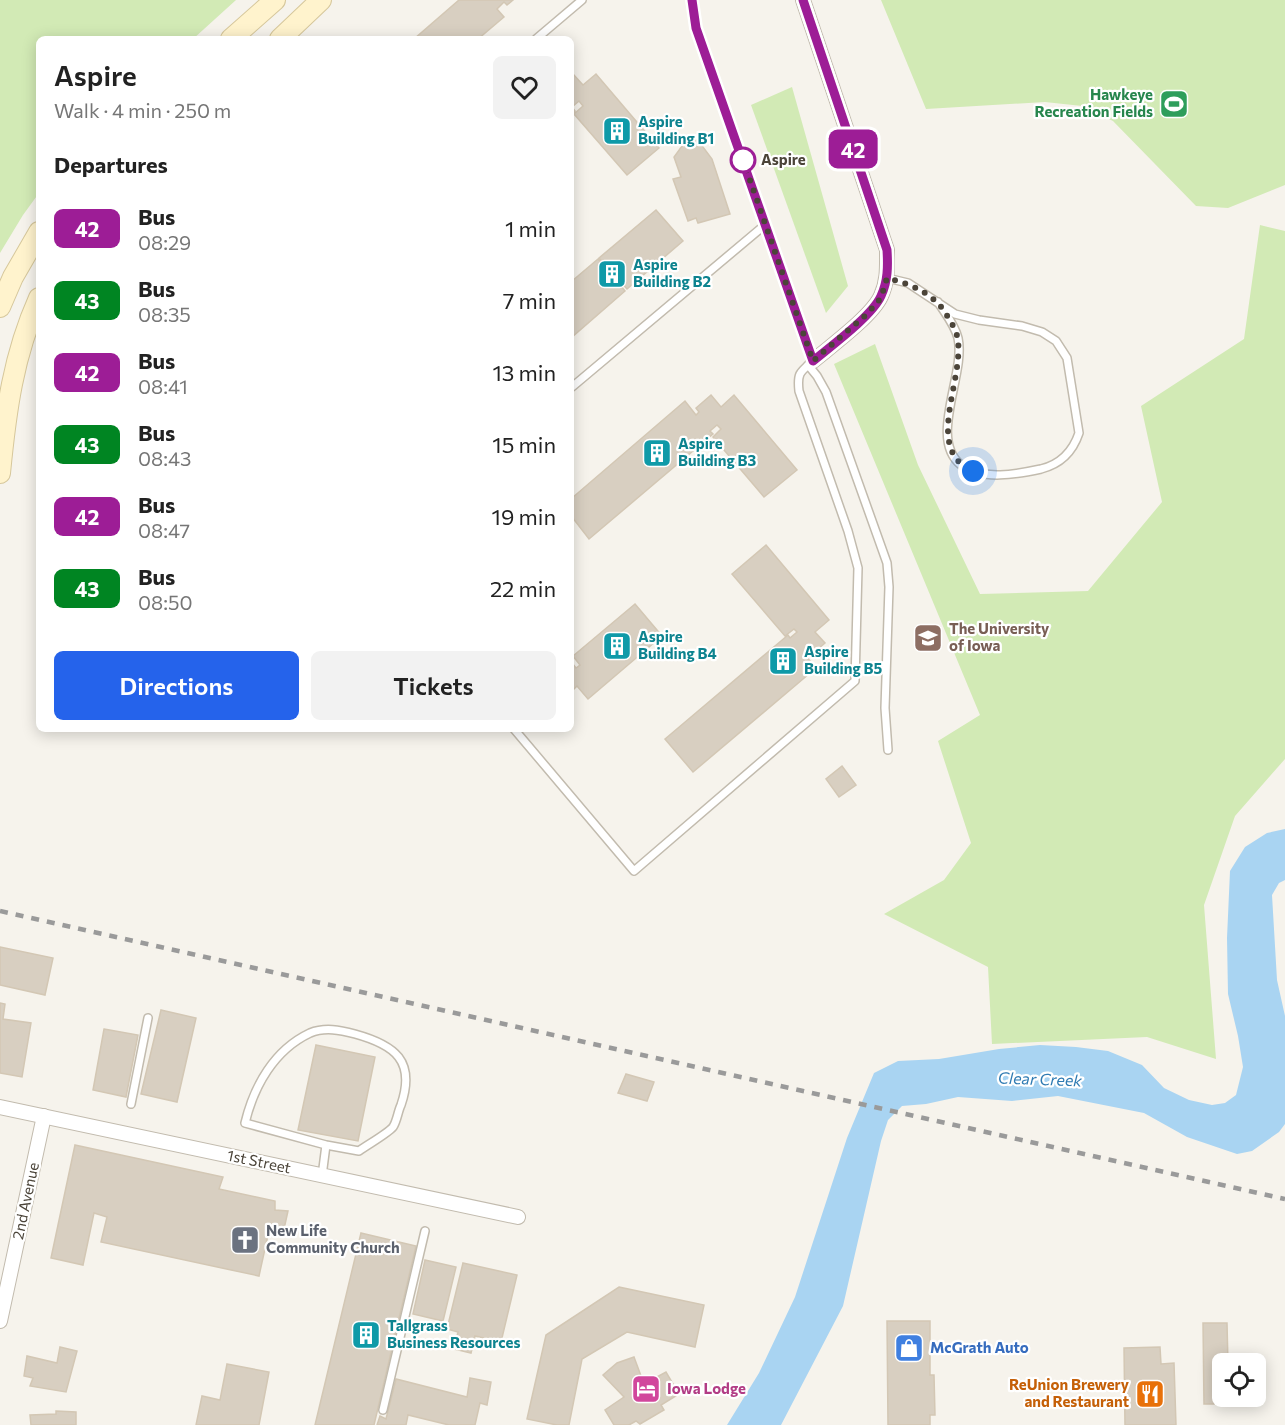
<!DOCTYPE html>
<html lang="en">
<head>
<meta charset="utf-8">
<style>
	:root { --surface:#fff; --page:#f2f2f2; --text:#222; --muted:#767676; --accent:#2563eb }
	body { margin:0; font-family:Commissioner,sans-serif; background:var(--page); color:var(--text); height:100vh; display:flex; flex-direction:column; font-size:22px; white-space:nowrap }
	* { box-sizing:border-box; margin:0 }
	p { font-size:20px; color:var(--muted) }
	.icon { flex:none; width:33px; height:33px; fill:none; stroke:currentColor; stroke-width:2; stroke-linecap:round; stroke-linejoin:round }
	.map { position:relative; flex:1; overflow:hidden }
	.side { position:absolute; left:36px; top:36px; width:538px; height:696px; display:flex; flex-direction:column; background:var(--surface); border-radius:9px; box-shadow:0 3px 15px #0003 }
	.side>* { flex:none }
	.badge { padding:0 12px; border-radius:9px; font-size:21px; line-height:39px }
	.buttons { position:absolute; left:1212px; top:1353px; display:grid; gap:12px }
	.buttons a { display:grid; place-items:center; width:54px; height:54px; border-radius:9px; background:var(--surface); box-shadow:0 3px 15px #0003; font-size:30px }
	.you { position:absolute; width:30px; height:30px; margin:-15px; border:4px solid #fff; border-radius:50%; background:#1a73e8; box-shadow:0 0 0 9px #1a73e833 }
	.map>.badge { position:absolute; translate:-50% -50%; box-shadow:0 0 0 3px #fff }
	h2 { padding:0 18px; font-size:22px; line-height:54px }
	.round { display:grid; place-items:center; flex:none; width:63px; height:63px; border-radius:9px; background:var(--page) }
	.overview { display:flex; align-items:center; justify-content:space-between; height:102px; padding:0 18px }
	h1 { font-size:28px; font-weight:600; line-height:45px }
	.button { display:flex; gap:12px; margin-top:auto; padding:12px 18px }
	.button a { flex:1; height:69px; border-radius:9px; background:var(--accent); color:#fff; font-size:24px; font-weight:600; line-height:69px; text-align:center }
	.button a+a { background:var(--page); color:var(--text) }
	ul { padding:0; list-style:none }
	li { display:flex; align-items:center; gap:18px; height:72px; padding:0 18px }
	li div { flex:1 }
	li b { display:block; font-size:22px }
	li em { font-style:normal }
	li .badge { min-width:66px; font-weight:700; text-align:center }
	.map>svg:first-child { display:block }
	.green { fill:#d2eab5 }
	.water { fill:#a9d4f2 }
	.building { fill:#d8cfc1; stroke:#d3c7b4; stroke-width:1.5 }
	.lines { fill:none; stroke-linecap:round; stroke-linejoin:round }
	.service-casing { stroke:#c2bbae; stroke-width:10 }
	.minor-casing { stroke:#c2bbae; stroke-width:16 }
	.secondary-casing { stroke:#d6c79b; stroke-width:22 }
	.service { stroke:#fff; stroke-width:7 }
	.minor { stroke:#fff; stroke-width:14 }
	.secondary { stroke:#fff3cd; stroke-width:20 }
	.rail { stroke:#9a9a9a; stroke-width:4.5; stroke-dasharray:8 8; stroke-linecap:butt }
	.line-casing { stroke:#fff; stroke-width:14 }
	.line { stroke:#9d1d96; stroke-width:9 }
	.walk { stroke:#4b4439; stroke-width:6; stroke-dasharray:0 10.8 }
	.stop-dot { fill:#fff; stroke:#9d1d96; stroke-width:3 }
	.labels { text-anchor:middle; stroke-width:4.5; stroke-linejoin:round; paint-order:stroke }
	.leisure-label { font-size:15px; font-weight:bold; fill:#27864d; stroke:#fff; text-anchor:end }
	.culture-label { font-size:15px; font-weight:bold; fill:#0d838f; stroke:#fff; text-anchor:start }
	.stop-label { font-size:15px; font-weight:bold; fill:#4b4439; stroke:#fff; text-anchor:start }
	.education-label { font-size:15px; font-weight:bold; fill:#785e54; stroke:#fff; text-anchor:start }
	.street-label { font-size:15px; fill:#4b4439; stroke:#fff }
	.worship-label { font-size:15px; font-weight:bold; fill:#5b616d; stroke:#fff; text-anchor:start }
	.shop-label { font-size:15px; font-weight:bold; fill:#366cbe; stroke:#fff; text-anchor:start }
	.food-label { font-size:15px; font-weight:bold; fill:#c56008; stroke:#fff; text-anchor:end }
	.hotel-label { font-size:15px; font-weight:bold; fill:#b23c85; stroke:#fff; text-anchor:start }
	.water-label { font-size:16px; font-style:italic; fill:#2e7ab2; stroke:#fff }
</style>
</head>
<body>
<div class="map">
<svg width="1285" height="1425" viewBox="0 0 1285 1425">
	<rect width="100%" height="100%" fill="#f6f3ec"/>
	<g class="green">
		<path d="M0 0H236L193 39H39V193L23 215 0 253Z"/>
		<path d="M881 0H1285V185L1228 208 1196 206 1113 121 1082 106 1045 102 926 109Z"/>
		<path d="M792 87 848 286 826 313 751 105Z"/>
		<path d="M1260 225 1285 231V759L1235 816 1204 905 1216 1059 1147 1037 992 1044 988 967 884 914 944 880 971 843 938 741 980 715 834 364 875 344 918 465 980 594 1088 591 1162 502 1141 406 1244 339Z"/>
	</g>
	<path class="water" d="M1285 829V880L1279 883 1272 895 1277 980 1285 1016V1124L1279 1132 1252 1151 1237 1154 1187 1137 1144 1113 1058 1096 1012 1101 958 1097 926 1104 902 1106 888 1120 881 1141 843 1306 781 1425H727L759 1373 795 1297 847 1138 874 1073 898 1061 939 1059 999 1049 1040 1045 1076 1047 1108 1051 1142 1065 1164 1088 1189 1100 1212 1105 1225 1103 1236 1095 1243 1067 1238 1036 1228 994 1227 938 1230 871 1245 847 1267 833Z"/>
	<g class="building">
		<path d="M459 0H513L507 5 504 2 497 9 504 17 478 39H414Z"/>
		<path d="M573 74 583 85 596 74 659 148 627 175 574 114 583 106 579 101 572 107 575 111 572 115Z"/>
		<path d="M690 135 700 143 712 159 730 214 698 223 696 218 688 221 673 179 681 177 674 157Z"/>
		<path d="M656 210 683 241 627 289 618 279 616 280 625 291 572 337V281L598 259 606 269 608 268 599 258Z"/>
		<path d="M711 395 721 407 734 395 797 470 764 497 713 437 721 429 717 425 710 431 713 434 589 539 572 517V498L685 401 696 415 699 412 696 408Z"/>
		<path d="M766 545 829 620 815 632 825 643 811 655 807 651 804 654 816 668 693 772 665 739 788 635 790 638 797 632 794 629 785 636 732 574Z"/>
		<path d="M635 604 662 636 588 699 577 686 572 691V663L576 668 580 665 573 656Z"/>
		<path d="M842 766 856 785 839 797 826 779Z"/>
		<path d="M0 947 53 958 45 995 0 985Z"/>
		<path d="M0 1003 5 1004 3 1019 31 1023 22 1077 0 1073Z"/>
		<path d="M161 1010 196 1018 177 1102 141 1094Z"/>
		<path d="M104 1029 138 1035 126 1097 93 1090Z"/>
		<path d="M316 1045 375 1057 358 1141 298 1130Z"/>
		<path d="M626 1074 654 1082 647 1101 618 1093Z"/>
		<path d="M75 1145 223 1177 219 1189 275 1201V1210L288 1211 284 1229 270 1226 259 1276 101 1242 107 1217 94 1213 83 1265 51 1258Z"/>
		<path d="M361 1233 416 1246 374 1425H315Z"/>
		<path d="M425 1260 456 1267 443 1321 413 1314Z"/>
		<path d="M463 1263 517 1275 501 1342 475 1336 471 1353 454 1349 458 1332 447 1329Z"/>
		<path d="M619 1287 704 1305 695 1347 627 1332 582 1359 569 1425H557L527 1419 546 1335Z"/>
		<path d="M887 1321H930V1375H934L935 1415H930V1425H888Z"/>
		<path d="M1203 1323H1227L1228 1364H1222L1223 1404H1204Z"/>
		<path d="M60 1347 77 1351 66 1392 30 1386 33 1378 24 1376 27 1356 57 1363Z"/>
		<path d="M1160 1347 1161 1364 1174 1363 1176 1425H1125L1124 1348Z"/>
		<path d="M634 1357 644 1384 666 1372 679 1394 661 1405 664 1410 640 1424 636 1421 629 1425H614L605 1410 624 1397 603 1375 617 1363Z"/>
		<path d="M227 1364 269 1372 259 1425H196L202 1396 220 1400Z"/>
		<path d="M470 1378 491 1382 487 1405 480 1403 475 1425H449L408 1415 406 1425H377L380 1416 386 1419 396 1379 467 1397Z"/>
		<path d="M56 1411 76 1412V1425H31L30 1415 56 1414Z"/>
	</g>
	<g class="lines">
		<g class="service-casing">
			<g id="service">
				<path d="M536 39 582 0"/>
				<path d="M887 278 908 283 955 314 979 320 1022 326 1042 332 1056 341 1067 358 1079 433C1073 451 1061 464 1041 469 1018 474 982 481 961 465 928 439 966 374 958 338 955 325 945 313 938 302"/>
				<path d="M808 365 817 376 826 392 887 563 889 587 885 708 888 750"/>
				<path d="M572 387 766 224"/>
				<path d="M514 729 634 871 855 681 858 568 848 531 799 391C797 373 800 372 813 361L696 28 692 0"/>
				<path d="M131 1104 148 1018"/>
				<path d="M322 1176 326 1145 359 1151C367 1145 387 1134 393 1127 397 1121 398 1111 401 1105 416 1061 395 1045 355 1034 340 1030 325 1027 310 1033 274 1050 254 1086 245 1123L326 1145"/>
				<path d="M383 1410 425 1231"/>
			</g>
		</g>
		<g class="minor-casing">
			<g id="minor">
				<path d="M803 0 887 250C887 266 888 281 881 296 872 316 831 346 813 361"/>
				<path d="M0 1107 518 1217"/>
				<path d="M0 1321 44 1116"/>
			</g>
		</g>
		<g class="secondary-casing">
			<g id="secondary">
				<path d="M231 39 275 0"/>
				<path d="M280 39 321 0"/>
				<path d="M0 307 13 277 39 232"/>
				<path d="M0 473C6 411 13 356 39 298"/>
			</g>
		</g>
		<use href="#service" class="service"/>
		<use href="#minor" class="minor"/>
		<use href="#secondary" class="secondary"/>
		<path class="rail" d="M0 911 1285 1199"/>
	</g>
	<g class="lines">
		<g class="line-casing">
			<path id="line" d="M692 0 696 28 813 361C831 346 872 316 881 296 888 281 888 266 887 250L803 0"/>
		</g>
		<use href="#line" class="line"/>
		<path class="walk" d="M743 160 813 361 867 314 881 298 887 278C910 284 931 292 945 312 950 321 957 330 958 341 963 383 924 451 973 471"/>
	</g>
	<defs>
		<g id="stadium-square" transform="scale(1.5)"><rect x="-9" y="-9" width="18" height="18" rx="4" fill="#2e9e5b" stroke="#fff"/><path d="M0-5a6.5 5 0 1 0 0 10a6.5 5 0 1 0 0-10ZM-3.5-1.8h7v3.6h-7Z" fill="#fff"/></g>
		<g id="building-square" transform="scale(1.5)"><rect x="-9" y="-9" width="18" height="18" rx="4" fill="#0f9aa8" stroke="#fff"/><path d="M-4-6H4V6H1V3H-1V6H-4ZM-2.5-4.3h1.7v1.8h-1.7ZM.8-4.3h1.7v1.8H.8ZM-2.5-1h1.7V.8h-1.7ZM.8-1h1.7V.8H.8Z" fill="#fff"/></g>
		<g id="university-square" transform="scale(1.5)"><rect x="-9" y="-9" width="18" height="18" rx="4" fill="#8d6e63" stroke="#fff"/><path d="M0-5L7-2L0 1L-7-2ZM-4 1L0 2.5L4 1V4Q0 6-4 4Z" fill="#fff"/></g>
		<g id="church-square" transform="scale(1.5)"><rect x="-9" y="-9" width="18" height="18" rx="4" fill="#6b7280" stroke="#fff"/><path d="M-1.2-6h2.4v3.5h3.3v2.4h-3.3V6h-2.4V-.1h-3.3v-2.4h3.3Z" fill="#fff"/></g>
		<g id="shop-square" transform="scale(1.5)"><rect x="-9" y="-9" width="18" height="18" rx="4" fill="#3f7fe0" stroke="#fff"/><path d="M-5-2.5h2.3a2.7 3.5 0 0 1 5.4 0H5L5.5 6h-11ZM-1.5-2.5h3a1.5 2.3 0 0 0-3 0Z" fill="#fff"/></g>
		<g id="hotel-square" transform="scale(1.5)"><rect x="-9" y="-9" width="18" height="18" rx="4" fill="#d1479c" stroke="#fff"/><path d="M-6-4.5h1.5V1H6V5H4.5V3h-9V5H-6ZM-4 0a1.8 1.8 0 1 1 3.6 0ZM.5 0V-2.5h3Q6-2.5 6 0Z" fill="#fff"/></g>
		<g id="restaurant-square" transform="scale(1.5)"><rect x="-9" y="-9" width="18" height="18" rx="4" fill="#e8710a" stroke="#fff"/><path d="M-5-6h1v4h1v-4h1v4h1v-4h1v5L-1.5 .5V6h-2V.5L-5-1ZM5-6V6H3V1.5H1.5Q1.5-4 5-6Z" fill="#fff"/></g>
	</defs>
	<g fill-rule="evenodd">
		<use href="#stadium-square" x="1174" y="104"/>
		<use href="#building-square" x="617" y="131"/>
		<use href="#building-square" x="612" y="274"/>
		<use href="#building-square" x="657" y="453"/>
		<use href="#university-square" x="928" y="638"/>
		<use href="#building-square" x="617" y="646"/>
		<use href="#building-square" x="783" y="661"/>
		<use href="#church-square" x="245" y="1240"/>
		<use href="#building-square" x="366" y="1335"/>
		<use href="#shop-square" x="909" y="1348"/>
		<use href="#hotel-square" x="646" y="1389"/>
		<use href="#restaurant-square" x="1150" y="1394"/>
	</g>
	<circle class="stop-dot" cx="743" cy="160" r="12"/>
	<g class="labels">
		<g class="leisure-label">
			<text x="1153" y="100">Hawkeye<tspan x="1153" dy="17">Recreation Fields</tspan></text>
		</g>
		<g class="culture-label">
			<text x="638" y="127">Aspire<tspan x="638" dy="17">Building B1</tspan></text>
			<text x="633" y="270">Aspire<tspan x="633" dy="17">Building B2</tspan></text>
			<text x="678" y="449">Aspire<tspan x="678" dy="17">Building B3</tspan></text>
			<text x="638" y="642">Aspire<tspan x="638" dy="17">Building B4</tspan></text>
			<text x="804" y="657">Aspire<tspan x="804" dy="17">Building B5</tspan></text>
			<text x="387" y="1331">Tallgrass<tspan x="387" dy="17">Business Resources</tspan></text>
		</g>
		<g class="stop-label">
			<text x="761" y="165">Aspire</text>
		</g>
		<g class="education-label">
			<text x="949" y="634">The University<tspan x="949" dy="17">of Iowa</tspan></text>
		</g>
		<g class="street-label">
			<text transform="translate(259 1162) rotate(12)" y="5">1st Street</text>
			<text transform="translate(26 1201) rotate(-78)" y="5">2nd Avenue</text>
		</g>
		<g class="worship-label">
			<text x="266" y="1236">New Life<tspan x="266" dy="17">Community Church</tspan></text>
		</g>
		<g class="shop-label">
			<text x="930" y="1353">McGrath Auto</text>
		</g>
		<g class="food-label">
			<text x="1129" y="1390">ReUnion Brewery<tspan x="1129" dy="17">and Restaurant</tspan></text>
		</g>
		<g class="hotel-label">
			<text x="667" y="1394">Iowa Lodge</text>
		</g>
		<g class="water-label">
			<text transform="translate(1040 1079) rotate(2)" y="6">Clear Creek</text>
		</g>
	</g>
</svg>
<div class="buttons">
<a><svg class="icon" aria-label="locate" viewBox="0 0 24 24"><circle cx="12" cy="12" r="6"/><path d="M12 2v4M12 18v4M2 12h4M18 12h4"/></svg></a>
</div>
<div class="you" style="left:973px;top:471px"></div>
<b class="badge" style="left:853px;top:149px;background:#9d1d96;color:#fff">42</b>
<section class="side">
<div class="overview"><div><h1>Aspire</h1><p>Walk · 4 min · 250 m</p></div><a class="round"><svg class="icon" aria-label="heart" viewBox="0 0 24 24"><path d="M12 20l-8-8c-3-5 5-10 8-4 3-6 11-1 8 4z"/></svg></a></div>
<h2>Departures</h2>
<ul>
<li><span class="badge" style="background:#9d1d96;color:#fff">42</span><div><b>Bus</b><p>08:29</p></div><em>1 min</em></li>
<li><span class="badge" style="background:#008522;color:#fff">43</span><div><b>Bus</b><p>08:35</p></div><em>7 min</em></li>
<li><span class="badge" style="background:#9d1d96;color:#fff">42</span><div><b>Bus</b><p>08:41</p></div><em>13 min</em></li>
<li><span class="badge" style="background:#008522;color:#fff">43</span><div><b>Bus</b><p>08:43</p></div><em>15 min</em></li>
<li><span class="badge" style="background:#9d1d96;color:#fff">42</span><div><b>Bus</b><p>08:47</p></div><em>19 min</em></li>
<li><span class="badge" style="background:#008522;color:#fff">43</span><div><b>Bus</b><p>08:50</p></div><em>22 min</em></li>
</ul>
<div class="button"><a>Directions</a><a>Tickets</a></div>
</section>
</div>
</body>
</html>
